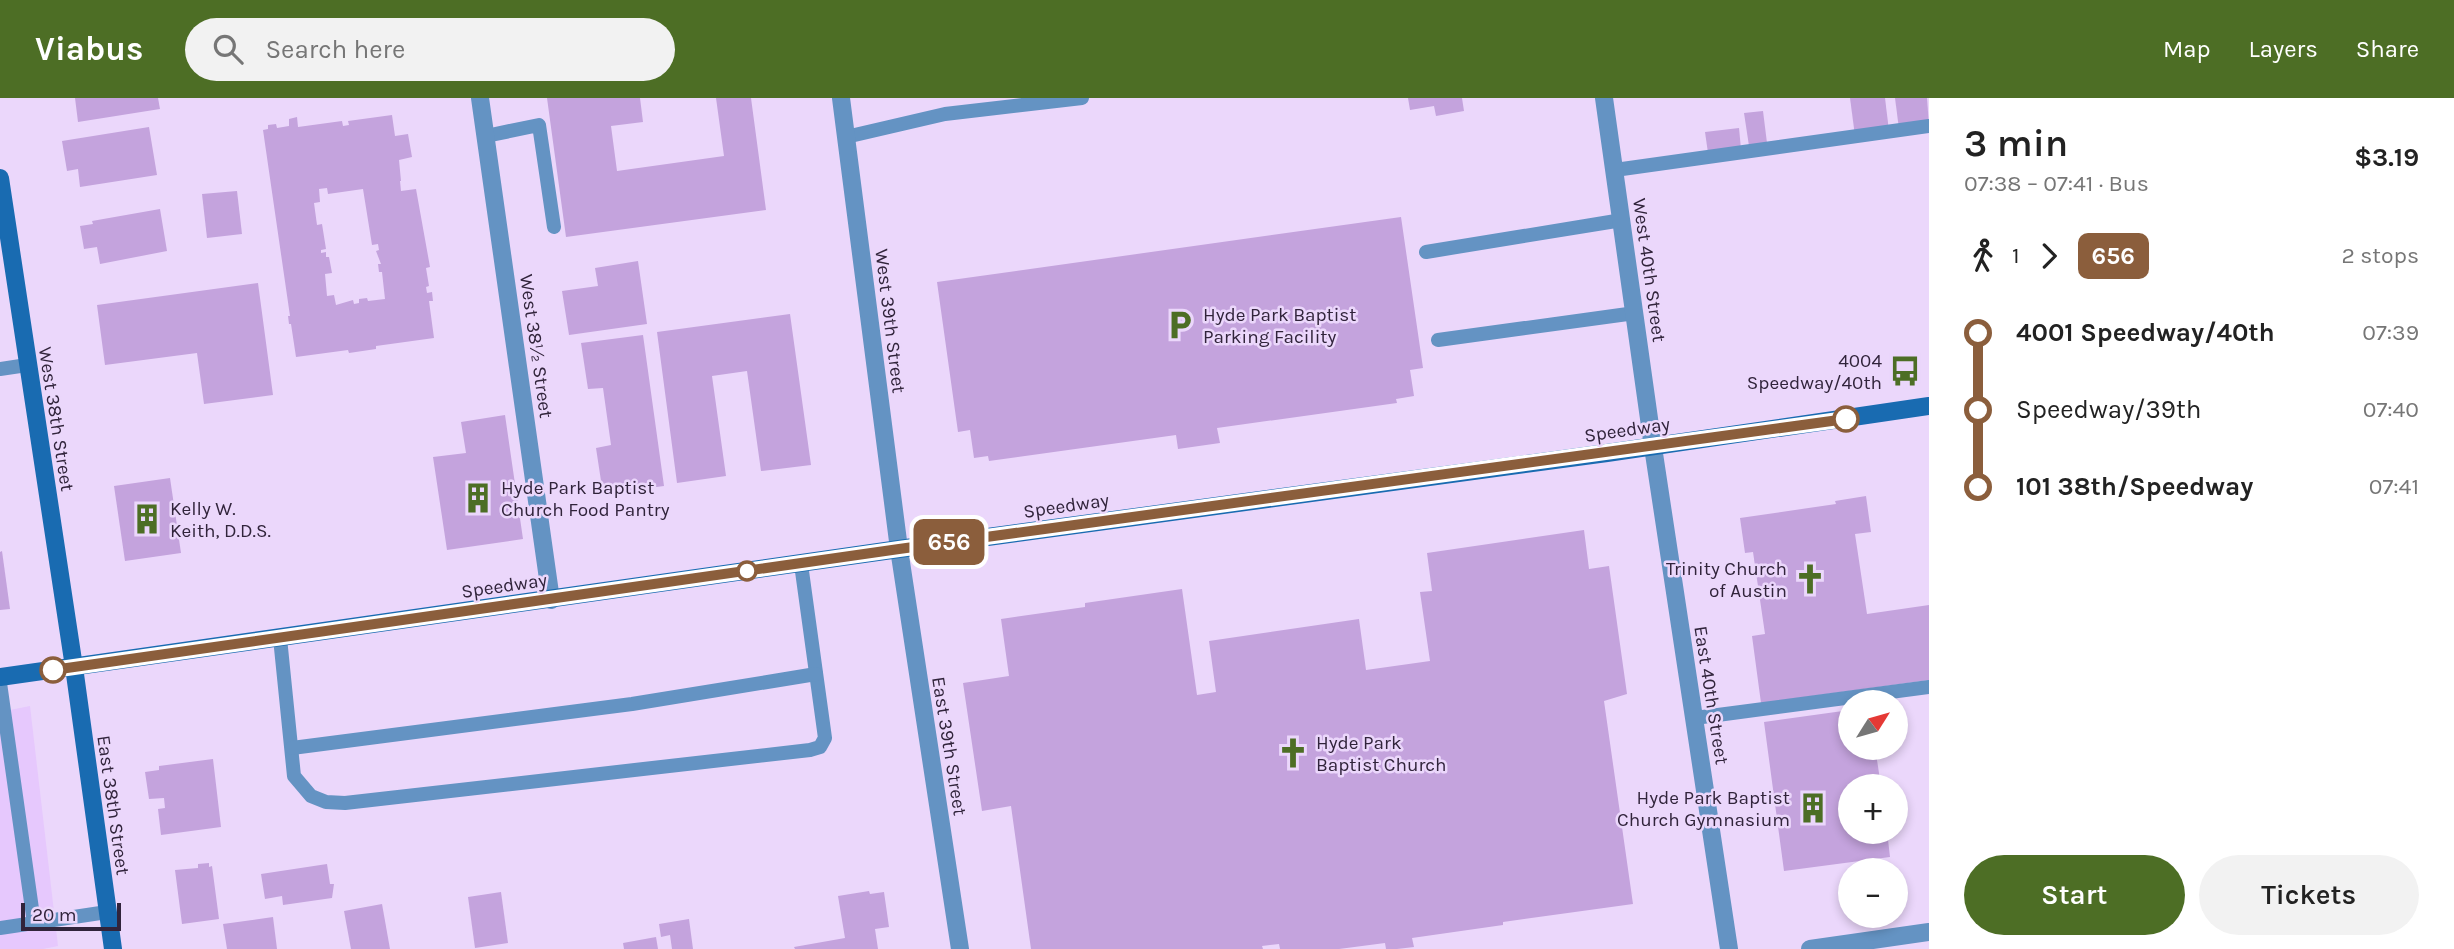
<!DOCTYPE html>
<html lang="en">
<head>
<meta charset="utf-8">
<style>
	:root { --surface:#fff; --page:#f2f2f2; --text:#222; --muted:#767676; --accent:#4d6e25 }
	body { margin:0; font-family:Karla,sans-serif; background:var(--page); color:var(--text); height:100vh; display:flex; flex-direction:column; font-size:26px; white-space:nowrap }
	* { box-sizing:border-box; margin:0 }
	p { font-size:23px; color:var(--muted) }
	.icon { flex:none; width:38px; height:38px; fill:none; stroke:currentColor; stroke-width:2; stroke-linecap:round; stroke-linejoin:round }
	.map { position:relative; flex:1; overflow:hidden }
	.side { display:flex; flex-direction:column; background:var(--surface); width:525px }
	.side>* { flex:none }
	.badge { padding:0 14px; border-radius:10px; font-size:24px; line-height:46px }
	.needle { width:46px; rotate:53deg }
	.controls { position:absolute; left:1838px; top:592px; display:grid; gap:14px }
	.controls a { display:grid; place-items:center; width:70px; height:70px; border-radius:50%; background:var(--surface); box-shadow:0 4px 10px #0003; font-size:35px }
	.scale { position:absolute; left:21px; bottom:18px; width:100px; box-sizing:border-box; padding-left:7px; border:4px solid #31243b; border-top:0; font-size:19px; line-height:24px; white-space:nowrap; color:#31243b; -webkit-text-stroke:5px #ebd7fb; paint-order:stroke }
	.map>.badge { position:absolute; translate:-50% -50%; box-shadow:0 0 0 4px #fff }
	.legs { display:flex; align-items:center; gap:10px; height:77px; padding:0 35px; font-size:23px }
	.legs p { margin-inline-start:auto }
	.head { display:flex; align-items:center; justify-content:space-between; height:119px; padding:0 35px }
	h1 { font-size:38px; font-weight:600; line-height:52px }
	.button { display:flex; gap:14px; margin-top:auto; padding:14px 35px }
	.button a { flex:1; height:80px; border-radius:42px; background:var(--accent); color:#fff; font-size:28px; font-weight:600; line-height:80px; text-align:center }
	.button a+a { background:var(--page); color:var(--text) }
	ul { padding:0 35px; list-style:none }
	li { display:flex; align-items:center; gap:24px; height:77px; font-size:26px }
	li i { display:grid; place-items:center; width:10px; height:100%; margin:0 9px; background:currentColor }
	li i::after { content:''; width:18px; height:18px; margin:-9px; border:5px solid; border-radius:50%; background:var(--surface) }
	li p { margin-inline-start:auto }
	li:first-child i { background:linear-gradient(#0000 50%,currentColor 0) }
	li:last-child i { background:linear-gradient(currentColor 50%,#0000 0) }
	header { display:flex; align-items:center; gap:42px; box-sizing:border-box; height:98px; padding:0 35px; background:var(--accent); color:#fff }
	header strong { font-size:33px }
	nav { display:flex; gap:38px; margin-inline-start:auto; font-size:24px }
	.search { width:490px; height:63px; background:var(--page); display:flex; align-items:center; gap:18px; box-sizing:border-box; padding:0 24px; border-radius:38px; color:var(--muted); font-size:26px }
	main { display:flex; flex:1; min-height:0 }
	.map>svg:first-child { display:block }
	.built { fill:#e6c8fd }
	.building { fill:#c4a3dd; fill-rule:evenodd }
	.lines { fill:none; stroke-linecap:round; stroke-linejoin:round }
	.lane { stroke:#6493c3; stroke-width:14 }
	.street { stroke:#6493c3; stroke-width:18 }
	.secondary { stroke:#196bb1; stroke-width:18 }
	.line-1-casing { stroke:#fff; stroke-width:16 }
	.line-1 { stroke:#8b5e3c; stroke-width:10 }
	.stop-1-dot { fill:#fff; stroke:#8b5e3c; stroke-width:3.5 }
	.labels { text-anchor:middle; stroke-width:5; stroke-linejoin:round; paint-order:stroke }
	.street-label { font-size:19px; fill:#31243b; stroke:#ebd7fb }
	.poi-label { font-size:19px; fill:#31243b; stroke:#ebd7fb; text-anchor:start }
</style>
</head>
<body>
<header>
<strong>Viabus</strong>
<div class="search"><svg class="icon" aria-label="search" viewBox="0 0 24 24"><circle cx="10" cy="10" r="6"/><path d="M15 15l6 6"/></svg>Search here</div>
<nav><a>Map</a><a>Layers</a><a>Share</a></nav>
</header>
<main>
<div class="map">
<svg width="1929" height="851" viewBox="0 0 1929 851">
	<rect width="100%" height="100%" fill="#ebd7fb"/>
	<path class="built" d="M30 608 58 848 43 851H0V614Z"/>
	<g class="building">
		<path d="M75 0H158L160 11 78 24Z"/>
		<path d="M547 0H640L643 24 611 28 617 73 724 58 716 0H751L766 112 566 139Z"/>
		<path d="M1408 0H1462L1464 13 1436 18 1434 8 1410 12Z"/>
		<path d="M1850 0H1885L1889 33 1855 38Z"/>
		<path d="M1895 0H1927L1929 27 1899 31Z"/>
		<path d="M1763 13 1767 45 1749 48 1744 15Z"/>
		<path d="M392 17 395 38 408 36 412 59 399 62 401 83H400L401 93 416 91 430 169 426 170 429 188 426 189 427 195 432 194 433 203H429L434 240 376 248V251L349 255 348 252 296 259 291 226H289L288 218H290L263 32 268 31V27L276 26 277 30 289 28V21L297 19 298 29 342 23 343 28 349 27 348 23ZM327 90 328 96 363 91 372 147 378 146 379 152 376 153 381 166H378L379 174H382L385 201 368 203 367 200 359 201V205L354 206 353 202 336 207 334 197 327 198 325 176 332 175 329 159H326V154L321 155V152L326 151 322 126 317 127 314 105 320 104 319 91Z"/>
		<path d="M149 29 157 77 80 89 78 71 67 73 62 43Z"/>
		<path d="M1739 30 1741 51 1708 55 1705 34Z"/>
		<path d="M237 93 242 136 207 140 202 96Z"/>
		<path d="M160 111 167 153 100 166 97 149 84 151 80 128 93 126 92 123Z"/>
		<path d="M1401 119 1423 270 1410 272 1414 298 1396 301 1397 305 1217 330 1220 345 1178 351 1176 337 989 363 988 358 974 360 970 332 958 334 937 184Z"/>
		<path d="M638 163 647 226 569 237 562 193 598 188 595 170Z"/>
		<path d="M258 185 273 297 204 306 197 255 105 267 97 207Z"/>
		<path d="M790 216 811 367 761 373 747 273 712 278 726 378 677 385 657 234Z"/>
		<path d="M643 237 664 388 603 396 596 350 611 347 603 290 588 291 581 245Z"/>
		<path d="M505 317 523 441 447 452 433 359 466 355 461 324Z"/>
		<path d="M170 380 181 455 125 463 114 388Z"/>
		<path d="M1866 398 1871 434 1855 436 1867 516 1929 507V582L1761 605 1752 538 1765 536 1753 454 1745 455 1740 420 1836 406 1835 403Z"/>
		<path d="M1584 432 1589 471 1609 468 1627 596 1604 603 1633 806 1503 824V827L1412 840 1414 849 1397 851H1386L1385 845 1339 851H1280L1279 846 1262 848 1263 851H1031L1011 708 982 713 963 585 1009 578 1001 521 1085 509V505L1182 491 1197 597 1216 594 1209 543 1359 521 1366 572 1430 563 1420 494 1432 493 1427 455Z"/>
		<path d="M2 453 10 511 0 512V454Z"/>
		<path d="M1850 612V649H1875L1881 688H1850V733H1887L1890 759 1784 773 1764 624Z"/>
		<path d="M213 661 221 729 161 737 158 711 165 710 164 700 149 701 145 674 159 672V668Z"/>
		<path d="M209 765V769L212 768 219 821 182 826 175 772 198 770V766Z"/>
		<path d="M327 766 330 786H334L332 800 283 807 282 798 265 801 261 776Z"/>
		<path d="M869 793 870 796 884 794 889 829 875 831 878 851H795L794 849 845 840 838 798Z"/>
		<path d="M501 794 508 845 475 850 468 799Z"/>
		<path d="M382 806 390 851H351L344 813Z"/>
		<path d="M273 819 277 851H227L223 826Z"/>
		<path d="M689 821 693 851H672L670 837 661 839 659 826Z"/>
		<path d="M656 839 658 851H624L623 845Z"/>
	</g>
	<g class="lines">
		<g class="lane">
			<path d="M486 38 539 27 554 129"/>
			<path d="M846 39 945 16 1082 0"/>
			<path d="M1615 72 1929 28"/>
			<path d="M1426 154 1622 122"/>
			<path d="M1438 242 1635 215"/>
			<path d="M0 271 27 267"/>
			<path d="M280 540 294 678 311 698 326 704 345 705 810 652 820 649 825 640 801 466"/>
			<path d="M0 585 34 825"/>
			<path d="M1695 620 1929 589"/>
			<path d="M292 650 632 606 816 576"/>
			<path d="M0 830 107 814"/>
		</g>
		<g class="street">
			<path d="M480 0 551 502"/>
			<path d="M841 0 899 451 960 851"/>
			<path d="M1604 0 1653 349 1729 851"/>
			<path d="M1810 851 1929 834"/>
		</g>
		<g class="secondary">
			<path d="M0 80 74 569 113 851"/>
			<path d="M0 579 899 451 1607 355 1929 308"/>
		</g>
	</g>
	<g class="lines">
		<g class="line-1-casing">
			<path id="line-1" d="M53 572 899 451 1846 321"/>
		</g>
		<use href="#line-1" class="line-1"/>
	</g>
	<defs>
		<g id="parking-bare" transform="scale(2.415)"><path d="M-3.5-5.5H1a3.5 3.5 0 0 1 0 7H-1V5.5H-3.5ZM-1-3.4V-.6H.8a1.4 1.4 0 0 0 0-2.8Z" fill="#4d6e25" stroke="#ebd7fb" stroke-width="2.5" paint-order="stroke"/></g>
		<g id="bus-bare" transform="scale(2.415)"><path d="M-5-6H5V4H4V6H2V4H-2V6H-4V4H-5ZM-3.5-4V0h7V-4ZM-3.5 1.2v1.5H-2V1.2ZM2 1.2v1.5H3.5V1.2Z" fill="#4d6e25" stroke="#ebd7fb" stroke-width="2.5" paint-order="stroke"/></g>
		<g id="building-bare" transform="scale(2.415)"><path d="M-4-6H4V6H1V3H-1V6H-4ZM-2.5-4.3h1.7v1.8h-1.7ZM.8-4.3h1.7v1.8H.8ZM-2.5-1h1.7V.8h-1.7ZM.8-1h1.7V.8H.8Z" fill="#4d6e25" stroke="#ebd7fb" stroke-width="2.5" paint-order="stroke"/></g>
		<g id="church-bare" transform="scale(2.415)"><path d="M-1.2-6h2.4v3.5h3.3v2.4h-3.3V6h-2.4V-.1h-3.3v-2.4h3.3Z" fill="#4d6e25" stroke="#ebd7fb" stroke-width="2.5" paint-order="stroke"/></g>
	</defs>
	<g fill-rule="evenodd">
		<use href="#parking-bare" x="1180" y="227"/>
		<use href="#bus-bare" x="1905" y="273"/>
		<use href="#building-bare" x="478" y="400"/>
		<use href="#building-bare" x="147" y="421"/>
		<use href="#church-bare" x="1810" y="481"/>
		<use href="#church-bare" x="1293" y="655"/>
		<use href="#building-bare" x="1813" y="710"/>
	</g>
	<g class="stop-1-dot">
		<circle cx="1846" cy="321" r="12"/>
		<circle cx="747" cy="473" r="9"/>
		<circle cx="53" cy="572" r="12"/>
	</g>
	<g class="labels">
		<g class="street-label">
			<text transform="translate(1650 172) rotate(82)" y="7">West 40th Street</text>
			<text transform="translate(891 223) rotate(83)" y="7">West 39th Street</text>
			<text transform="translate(537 248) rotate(82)" y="7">West 38½ Street</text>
			<text transform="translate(57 321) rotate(81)" y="7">West 38th Street</text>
			<text transform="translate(1627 331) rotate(-8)" y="7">Speedway</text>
			<text transform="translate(1066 407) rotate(-8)" y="7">Speedway</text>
			<text transform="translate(504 487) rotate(-8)" y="7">Speedway</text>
			<text transform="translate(1712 597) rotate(81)" y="7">East 40th Street</text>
			<text transform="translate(950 648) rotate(81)" y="7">East 39th Street</text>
			<text transform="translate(114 707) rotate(82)" y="7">East 38th Street</text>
		</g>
		<g class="poi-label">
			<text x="1203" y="223">Hyde Park Baptist<tspan x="1203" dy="22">Parking Facility</tspan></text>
			<text x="1882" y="269" text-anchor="end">4004<tspan x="1882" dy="22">Speedway/40th</tspan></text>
			<text x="501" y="396">Hyde Park Baptist<tspan x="501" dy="22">Church Food Pantry</tspan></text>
			<text x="170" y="417">Kelly W.<tspan x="170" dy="22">Keith, D.D.S.</tspan></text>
			<text x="1787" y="477" text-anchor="end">Trinity Church<tspan x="1787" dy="22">of Austin</tspan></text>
			<text x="1316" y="651">Hyde Park<tspan x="1316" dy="22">Baptist Church</tspan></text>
			<text x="1790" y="706" text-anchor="end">Hyde Park Baptist<tspan x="1790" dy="22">Church Gymnasium</tspan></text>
		</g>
	</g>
</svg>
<div class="controls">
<a><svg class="needle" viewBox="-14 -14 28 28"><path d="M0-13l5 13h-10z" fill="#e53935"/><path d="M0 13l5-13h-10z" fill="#767676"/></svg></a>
<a>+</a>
<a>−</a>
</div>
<div class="scale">20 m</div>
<b class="badge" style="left:949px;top:444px;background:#8b5e3c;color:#fff">656</b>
</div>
<section class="side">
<div class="head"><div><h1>3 min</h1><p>07:38 – 07:41 · Bus</p></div><b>$3.19</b></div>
<div class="legs"><svg class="icon" aria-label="walk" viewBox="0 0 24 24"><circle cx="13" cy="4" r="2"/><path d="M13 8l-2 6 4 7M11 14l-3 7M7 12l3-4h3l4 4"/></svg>1<svg class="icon" aria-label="forward" viewBox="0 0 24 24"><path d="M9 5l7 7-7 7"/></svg><b class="badge" style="background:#8b5e3c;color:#fff">656</b><p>2 stops</p></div>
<ul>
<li><i style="color:#8b5e3c"></i><b>4001 Speedway/40th</b><p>07:39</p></li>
<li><i style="color:#8b5e3c"></i><span>Speedway/39th</span><p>07:40</p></li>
<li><i style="color:#8b5e3c"></i><b>101 38th/Speedway</b><p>07:41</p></li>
</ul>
<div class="button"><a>Start</a><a>Tickets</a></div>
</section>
</main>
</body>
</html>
